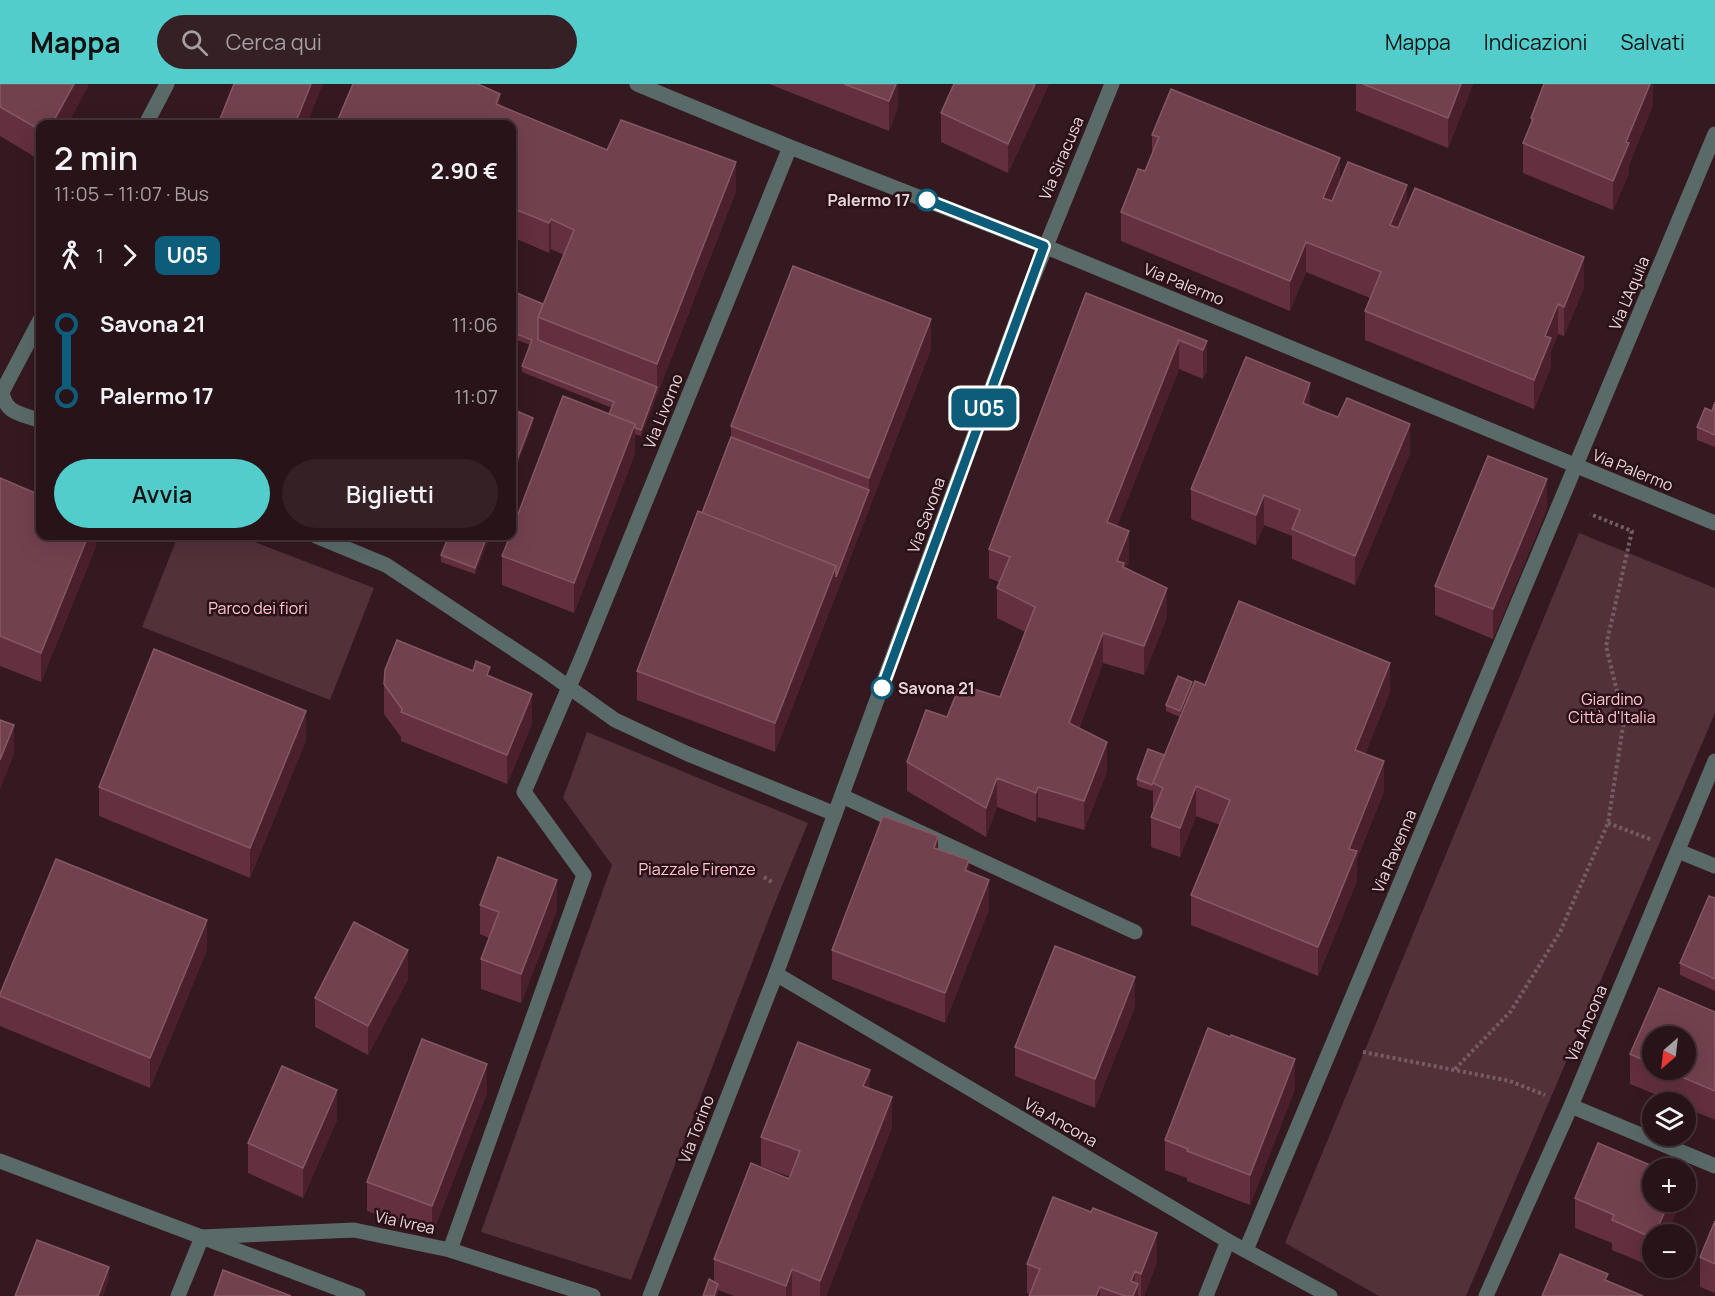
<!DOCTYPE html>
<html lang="it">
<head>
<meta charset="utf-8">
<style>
	:root { --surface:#281318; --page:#342025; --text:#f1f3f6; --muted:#a59ea2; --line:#443237; --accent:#52cdcb }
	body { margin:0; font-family:Manrope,sans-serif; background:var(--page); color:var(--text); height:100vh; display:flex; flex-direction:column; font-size:22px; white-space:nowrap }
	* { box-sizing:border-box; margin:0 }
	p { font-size:20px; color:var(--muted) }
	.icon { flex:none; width:33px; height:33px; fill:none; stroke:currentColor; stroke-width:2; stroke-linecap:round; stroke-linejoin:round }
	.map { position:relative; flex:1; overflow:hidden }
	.sheet { position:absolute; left:36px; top:36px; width:480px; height:420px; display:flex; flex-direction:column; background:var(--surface); border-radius:12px; box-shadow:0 6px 24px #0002,0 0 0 2px var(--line) }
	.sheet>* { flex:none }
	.badge { padding:0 12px; border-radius:9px; font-size:21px; line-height:39px }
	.needle { width:39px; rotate:208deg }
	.controls { position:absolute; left:1642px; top:942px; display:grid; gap:12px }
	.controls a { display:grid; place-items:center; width:54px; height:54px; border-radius:50%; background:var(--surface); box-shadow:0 6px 24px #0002,0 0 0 2px var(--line); font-size:30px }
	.map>.badge { position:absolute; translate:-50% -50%; box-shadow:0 0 0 3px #fff }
	.legs { display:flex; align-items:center; gap:9px; height:66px; padding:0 18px; font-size:20px }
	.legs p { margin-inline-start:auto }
	.summary { display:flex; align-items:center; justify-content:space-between; height:102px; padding:0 18px }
	h1 { font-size:33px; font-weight:600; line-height:45px }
	.primary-button { display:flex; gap:12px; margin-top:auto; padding:12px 18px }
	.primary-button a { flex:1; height:69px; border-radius:36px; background:var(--accent); color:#111; font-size:24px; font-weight:600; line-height:69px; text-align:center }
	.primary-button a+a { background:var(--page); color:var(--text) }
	ul { padding:0 18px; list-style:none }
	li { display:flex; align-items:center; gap:21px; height:72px; font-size:22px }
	li i { display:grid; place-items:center; width:9px; height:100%; margin:0 8px; background:currentColor }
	li i::after { content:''; width:15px; height:15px; margin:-8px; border:4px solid; border-radius:50%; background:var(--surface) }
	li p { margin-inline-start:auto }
	li:first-child i { background:linear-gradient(#0000 50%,currentColor 0) }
	li:last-child i { background:linear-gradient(currentColor 50%,#0000 0) }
	header { display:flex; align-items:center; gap:36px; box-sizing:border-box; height:84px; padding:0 30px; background:var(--accent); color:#111 }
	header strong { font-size:28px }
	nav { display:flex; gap:33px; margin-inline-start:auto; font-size:21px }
	.search { width:420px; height:54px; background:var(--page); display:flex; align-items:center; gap:15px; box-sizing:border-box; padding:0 21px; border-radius:33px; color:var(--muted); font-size:22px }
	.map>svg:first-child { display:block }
	.green { fill:#533139 }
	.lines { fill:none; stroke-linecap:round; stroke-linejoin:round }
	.path { stroke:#765d63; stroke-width:4; stroke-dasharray:3 3; stroke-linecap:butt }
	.minor { stroke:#596a69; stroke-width:15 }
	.wall { fill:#642f3e; fill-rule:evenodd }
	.shaded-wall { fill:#4b1f2b }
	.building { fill:#72414e; stroke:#855864; stroke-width:1.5 }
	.line-1-casing { stroke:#fff; stroke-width:14 }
	.line-1 { stroke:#0c5c7a; stroke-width:9 }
	.stop-1-dot { fill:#fff; stroke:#0c5c7a; stroke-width:3 }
	.labels { text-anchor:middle; stroke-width:5; stroke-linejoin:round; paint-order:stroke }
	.street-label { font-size:16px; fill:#e9d5d9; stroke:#2a1017 }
	.stop-label { font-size:16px; font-weight:bold; fill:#e9d5d9; stroke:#2a1017; text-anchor:end }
	.park-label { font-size:16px; fill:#ffc5d0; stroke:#2a1017 }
</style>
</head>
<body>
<header>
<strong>Mappa</strong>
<div class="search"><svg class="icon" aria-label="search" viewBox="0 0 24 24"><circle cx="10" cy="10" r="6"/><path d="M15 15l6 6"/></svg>Cerca qui</div>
<nav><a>Mappa</a><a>Indicazioni</a><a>Salvati</a></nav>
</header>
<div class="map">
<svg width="1715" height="1212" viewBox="0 0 1715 1212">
	<rect width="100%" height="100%" fill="#351920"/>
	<g class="green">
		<path d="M1579 449 1715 504V629L1466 1212H1379L1285 1159Z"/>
		<path d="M178 452H239L374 504 330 616 142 543Z"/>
		<path d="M587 648 808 739 772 826 631 1196 481 1148 612 781 563 714Z"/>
	</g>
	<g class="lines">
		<g class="path">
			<path d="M1608 739 1652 756"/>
			<path d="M764 793 772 798"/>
			<path d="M1363 968 1510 997 1545 1011"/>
			<path d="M1455 985 1511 927 1560 848 1608 739 1624 636 1606 562 1632 447 1590 430"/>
		</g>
		<g class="minor">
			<path d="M637 0 790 63 1044 162 1715 439"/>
			<path d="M146 40 167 0"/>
			<path d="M40 236 2 308C6 331 22 329 40 337"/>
			<path d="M316 452 386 481 542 584 615 636 688 670 835 730"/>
			<path d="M842 712 1135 848"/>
			<path d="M1678 767 1715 782"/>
			<path d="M776 890 1228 1157 1330 1212"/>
			<path d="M1571 1022 1715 1082"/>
			<path d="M0 1077 358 1212"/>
			<path d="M202 1153 354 1146 450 1166 593 1212"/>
			<path d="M450 1166 584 791 524 708 582 573 790 63"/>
			<path d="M1246 1166 1715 50"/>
			<path d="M178 1212 202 1153"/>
			<path d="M650 1212 776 890 1024 216 1112 0"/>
			<path d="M1206 1212 1228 1157"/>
			<path d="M1486 1212 1571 1022 1715 677"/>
		</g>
	</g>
	<g class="wall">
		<path d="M0 0H88V3L40 40V76L0 52Z"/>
		<path d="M769 0H898V23L889 47Z"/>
		<path d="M954 0H1049L1008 89 941 58V29Z"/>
		<path d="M1356 0H1473L1448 64 1356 27Z"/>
		<path d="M1653 0V21L1629 81V89L1613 126 1523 89V59L1531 42V34Z"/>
		<path d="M500 22 607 66 736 107 641 352 635 350V369L574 529 502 501V472L609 330 612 324 522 288V282L530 261 512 254V207L543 220 564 171 551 165 549 169 512 153V40Z"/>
		<path d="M1152 51 1340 99 1407 123 1584 203 1564 252 1558 250 1551 267V283L1534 325 1365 256V227L1370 214 1306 188 1290 227 1121 157V128L1145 87 1152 69Z"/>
		<path d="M1086 209 1207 257V287L1203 295 1179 285 1117 442 1129 477 1126 484 1167 533 1144 591 1103 579 1079 644 1107 687 1084 746 1038 733 1036 738 997 723 986 753 907 707V678L947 633 1000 613 1025 548 997 534V504L999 498 989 494V465Z"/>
		<path d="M931 265 775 668 637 616V587L702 429 731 353V342Z"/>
		<path d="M1715 318V363L1697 356V343L1712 327Z"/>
		<path d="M1310 322 1410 369 1355 501 1292 475V452L1264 441 1256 461 1191 435V405Z"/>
		<path d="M0 394 96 452V462L41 598 0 582Z"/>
		<path d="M1547 425 1493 555 1435 531V502Z"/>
		<path d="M449 452H490L475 490 441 478V471Z"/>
		<path d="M473 587 490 593 532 640 507 700 401 657V653L384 630V600Z"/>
		<path d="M1205 601 1390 608 1365 670 1384 707 1357 775V797L1318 892 1191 841V811L1220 741 1196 732 1180 773 1151 763V733L1153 728V705L1152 707 1137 702V695L1164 673 1180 633 1166 627V621L1192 603Z"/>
		<path d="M306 656 250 794 99 732V703Z"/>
		<path d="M938 765 969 788 989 825 945 939 832 895V866Z"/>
		<path d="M1715 814V907L1680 891V879Z"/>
		<path d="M480 821 557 826 521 919 481 905V875L489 854 480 850Z"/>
		<path d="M207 866 150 1004 0 942V910Z"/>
		<path d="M408 895 368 971 315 943V914Z"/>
		<path d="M1659 904 1715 928V1036L1686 1024V1018H1674L1630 1000V970ZM1653 952H1686V986H1653Z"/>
		<path d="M1135 923 1095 1024 1015 992V963Z"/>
		<path d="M870 1005 892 1043 826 1212H734L718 1206V1212L714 1198V1175L789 1095 790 1093 761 1082V1053Z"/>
		<path d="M1295 1005 1250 1121 1187 1097V1094L1165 1086V1056Z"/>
		<path d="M487 1009 432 1151 367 1127V1098Z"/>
		<path d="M337 1036 303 1114 248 1089V1059Z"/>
		<path d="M1575 1114 1679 1118V1123L1653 1150V1183L1612 1166V1159L1575 1144Z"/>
		<path d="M1715 1137V1209L1700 1203V1173Z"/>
		<path d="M1157 1178 1144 1212H1029L1030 1210 1027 1209V1180Z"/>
	</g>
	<g class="shaded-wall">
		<path d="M74 0H88V3L68 40H52Z"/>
		<path d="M311 0H323L307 40H295Z"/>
		<path d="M896 0H898V23L889 47V17Z"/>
		<path d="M1035 0H1049L1008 89V60Z"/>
		<path d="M1461 0H1473L1448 64V34Z"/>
		<path d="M1650 0H1653V21L1629 81V89L1613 126V97L1626 58Z"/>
		<path d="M500 10V39L496 20Z"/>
		<path d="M1340 74V103L1323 143V114Z"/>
		<path d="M736 78V107L657 310V280Z"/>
		<path d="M1407 101V130L1390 170V141Z"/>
		<path d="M551 135V165L549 169V139Z"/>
		<path d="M1306 158V188L1290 227V197Z"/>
		<path d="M1584 173V203L1564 252V223Z"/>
		<path d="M1558 220V250L1551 267V283L1534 325V296L1545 252Z"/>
		<path d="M931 235V265L775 668V639L836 482 869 406V394Z"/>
		<path d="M1179 256V285L1107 468V438Z"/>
		<path d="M1207 257V287L1203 295V266Z"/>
		<path d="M1310 299V329L1303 319Z"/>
		<path d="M657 303V310L641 352V346Z"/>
		<path d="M533 334V340L512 395V389Z"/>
		<path d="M635 340V369L574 529V499Z"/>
		<path d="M1410 340V369L1355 501V472Z"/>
		<path d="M1547 395V425L1493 555V525Z"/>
		<path d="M1264 411V441L1256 461V431Z"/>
		<path d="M1129 447V477L1124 489 1117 477Z"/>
		<path d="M88 452H96V462L41 598V569Z"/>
		<path d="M487 452H490L475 490V484Z"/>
		<path d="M1167 504V533L1144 591V562Z"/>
		<path d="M1103 549V579L1069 669V639Z"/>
		<path d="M1390 579V608L1355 695V666Z"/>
		<path d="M1192 598V605L1180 633V627Z"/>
		<path d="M532 610V640L507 700V671Z"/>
		<path d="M306 627V656L250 794V764Z"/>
		<path d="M14 641V671L0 705V676Z"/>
		<path d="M1107 658V687L1084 746V717Z"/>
		<path d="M1384 677V707L1357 775V797L1318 892V863L1349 765Z"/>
		<path d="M997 694V723L986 753V724Z"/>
		<path d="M1196 702V732L1180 773V744Z"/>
		<path d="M1038 703V733L1036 738V709Z"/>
		<path d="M938 752V782L934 764Z"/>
		<path d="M969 776V806L965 786Z"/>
		<path d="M557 796V826L521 919V890Z"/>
		<path d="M989 796V825L945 939V909Z"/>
		<path d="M207 836V866L150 1004V974Z"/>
		<path d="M408 866V895L368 971V942Z"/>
		<path d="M1135 893V923L1095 1024V995Z"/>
		<path d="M1295 975V1005L1250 1121V1091Z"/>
		<path d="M487 980V1009L432 1151V1122Z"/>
		<path d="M870 986V1015L863 1002Z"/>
		<path d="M337 1006V1036L303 1114V1084Z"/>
		<path d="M892 1013V1043L826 1212H820V1197Z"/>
		<path d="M1669 1118H1679V1123L1667 1150H1655Z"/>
		<path d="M1157 1149V1178L1144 1212H1141V1190Z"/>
		<path d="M109 1183V1196L103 1212H98Z"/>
		<path d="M792 1185V1212H786V1202Z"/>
		<path d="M1135 1187V1208L1138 1200V1212H1131V1197Z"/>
		<path d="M718 1200V1212H714Z"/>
		<path d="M1100 1203V1212H1096Z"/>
	</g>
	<g class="building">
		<path d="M0 0H74L52 40H40V46L0 23Z"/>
		<path d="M234 0H311L295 40H218Z"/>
		<path d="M353 0H478L500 10 496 20 607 66 621 36 736 78 657 280 538 233 574 146 551 135 549 139 512 124V40H336Z"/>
		<path d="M844 0H896L889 17Z"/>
		<path d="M954 0H1035L1008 60 941 29Z"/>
		<path d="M1363 0H1461L1448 34Z"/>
		<path d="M1544 0H1650L1626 58 1629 59 1613 97 1523 59 1533 35 1531 34Z"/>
		<path d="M1171 5 1340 74 1323 114 1332 117 1348 78 1407 101 1390 141 1398 144 1415 104 1584 173 1564 223 1558 220 1545 252 1551 254 1534 296 1365 227 1381 188 1306 158 1290 197 1121 128 1138 85 1145 87 1159 53 1152 51Z"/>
		<path d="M793 182 931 235 869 394 731 342Z"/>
		<path d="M512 207 543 220 538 233V256L657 303 641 346 635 344V340L609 330 614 318 522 282 532 256 512 248Z"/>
		<path d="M1086 209 1207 257 1203 266 1179 256 1107 438 1129 447 1117 477 1124 479 1123 483 1167 504 1144 562 1103 549 1069 639 1107 658 1084 717 1038 703 1036 709 997 694 986 724 907 678 926 626 947 633 960 601 1000 613 1035 523 997 504 1010 473 989 465Z"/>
		<path d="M1246 273 1310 299 1303 319 1322 327 1338 333 1347 314 1410 340 1355 472 1292 445 1300 426 1264 411 1256 431 1191 405Z"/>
		<path d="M563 312 635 340 574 499 502 472 510 452H512V446Z"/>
		<path d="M1715 318V351L1697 343 1705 324 1712 327Z"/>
		<path d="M512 325 533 334 512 389Z"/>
		<path d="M731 353 869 406 836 493V482L702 429Z"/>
		<path d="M1488 372 1547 395 1493 525 1435 502Z"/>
		<path d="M0 394 40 411V452H88L41 569 0 552Z"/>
		<path d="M698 427 836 482 775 639 637 587Z"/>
		<path d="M449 452H487L475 484 441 471Z"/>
		<path d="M1239 517 1390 579 1355 666 1384 677 1349 765 1357 767 1318 863 1191 811 1230 716 1196 702 1180 744 1151 733 1163 704 1153 699 1195 597 1205 601Z"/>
		<path d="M397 556 473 587 476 577 490 583 487 591 532 610 507 671 401 628 402 625 384 600 385 586Z"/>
		<path d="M154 565 306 627 250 764 99 703Z"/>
		<path d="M1178 592 1192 598 1180 627 1166 621Z"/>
		<path d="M0 636 14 641 0 676Z"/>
		<path d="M1148 665 1164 671 1152 701 1137 695Z"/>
		<path d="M883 732 938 752 934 764 969 776 965 786 989 796 945 909 832 866Z"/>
		<path d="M498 773 557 796 521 890 481 875 499 828 480 821Z"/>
		<path d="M56 775 207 836 150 974 0 912V910Z"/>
		<path d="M1709 812 1715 814V895L1680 879Z"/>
		<path d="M354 838 408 866 368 942 315 914Z"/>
		<path d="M1055 862 1135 893 1095 995 1015 963Z"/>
		<path d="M1659 904 1715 928V1007L1665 986H1686V952H1653V980L1630 970Z"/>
		<path d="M1208 944 1230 953 1231 951 1295 975 1250 1091 1187 1067 1188 1065 1165 1056Z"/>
		<path d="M422 955 487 980 432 1122 367 1098Z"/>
		<path d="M798 958 870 986 863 1002 892 1013 820 1197 792 1185 786 1202 714 1175 751 1079 789 1095 800 1067 761 1053Z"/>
		<path d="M282 982 337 1006 303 1084 248 1059Z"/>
		<path d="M1598 1059 1657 1084H1653V1118H1669L1655 1150H1653V1154L1612 1136 1614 1131 1575 1114Z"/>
		<path d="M1053 1113 1091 1128 1093 1124 1157 1149 1141 1190 1135 1187 1131 1197 1138 1200 1133 1212H1125L1100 1203 1096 1212H1029L1040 1185 1027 1180Z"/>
		<path d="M1715 1137V1180L1700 1173Z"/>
		<path d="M37 1156 109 1183 98 1212H15Z"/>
		<path d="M1560 1170 1608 1190 1605 1196 1643 1212H1542Z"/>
		<path d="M223 1186 291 1212H214Z"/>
		<path d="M709 1195 718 1200 714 1212H703Z"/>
	</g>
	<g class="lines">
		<g class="line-1-casing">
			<path id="line-1" d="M882 604 1044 162 927 116"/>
		</g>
		<use href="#line-1" class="line-1"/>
	</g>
	<g class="stop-1-dot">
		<circle cx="927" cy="116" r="10"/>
		<circle cx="882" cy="604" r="10"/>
	</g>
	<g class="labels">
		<g class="street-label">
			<text transform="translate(1061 74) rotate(-67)" y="6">Via Siracusa</text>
			<text transform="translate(1184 200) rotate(22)" y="6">Via Palermo</text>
			<text transform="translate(1629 209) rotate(-67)" y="6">Via L'Aquila</text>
			<text transform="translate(663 327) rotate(-68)" y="6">Via Livorno</text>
			<text transform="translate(1633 386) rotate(22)" y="6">Via Palermo</text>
			<text transform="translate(926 431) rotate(-70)" y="6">Via Savona</text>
			<text transform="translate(1394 767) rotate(-67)" y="6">Via Ravenna</text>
			<text transform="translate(1586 939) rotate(-67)" y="6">Via Ancona</text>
			<text transform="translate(1061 1038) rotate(30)" y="6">Via Ancona</text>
			<text transform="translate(696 1045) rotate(-69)" y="6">Via Torino</text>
			<text transform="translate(405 1138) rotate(12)" y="6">Via Ivrea</text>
		</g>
		<g class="stop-label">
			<text x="910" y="122">Palermo 17</text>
			<text x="898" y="610" text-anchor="start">Savona 21</text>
		</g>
		<g class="park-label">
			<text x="258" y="530">Parco dei fiori</text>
			<text x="1612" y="621">Giardino<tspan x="1612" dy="18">Città d'Italia</tspan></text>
			<text x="697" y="791">Piazzale Firenze</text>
		</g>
	</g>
</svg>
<div class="controls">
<a><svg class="needle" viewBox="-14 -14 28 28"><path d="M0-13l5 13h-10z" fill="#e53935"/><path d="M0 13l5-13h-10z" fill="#a59ea2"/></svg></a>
<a><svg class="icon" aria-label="layers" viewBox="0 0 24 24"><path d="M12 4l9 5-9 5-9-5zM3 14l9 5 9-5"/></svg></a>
<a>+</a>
<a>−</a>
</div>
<b class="badge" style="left:984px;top:324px;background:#0c5c7a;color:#fff">U05</b>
<section class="sheet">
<div class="summary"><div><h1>2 min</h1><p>11:05 – 11:07 · Bus</p></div><b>2.90 €</b></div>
<div class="legs"><svg class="icon" aria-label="walk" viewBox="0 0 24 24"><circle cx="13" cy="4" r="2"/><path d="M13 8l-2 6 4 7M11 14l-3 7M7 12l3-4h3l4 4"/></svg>1<svg class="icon" aria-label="forward" viewBox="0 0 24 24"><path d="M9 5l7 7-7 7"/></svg><b class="badge" style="background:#0c5c7a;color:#fff">U05</b></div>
<ul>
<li><i style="color:#0c5c7a"></i><b>Savona 21</b><p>11:06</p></li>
<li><i style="color:#0c5c7a"></i><b>Palermo 17</b><p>11:07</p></li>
</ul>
<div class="primary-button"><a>Avvia</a><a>Biglietti</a></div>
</section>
</div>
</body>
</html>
